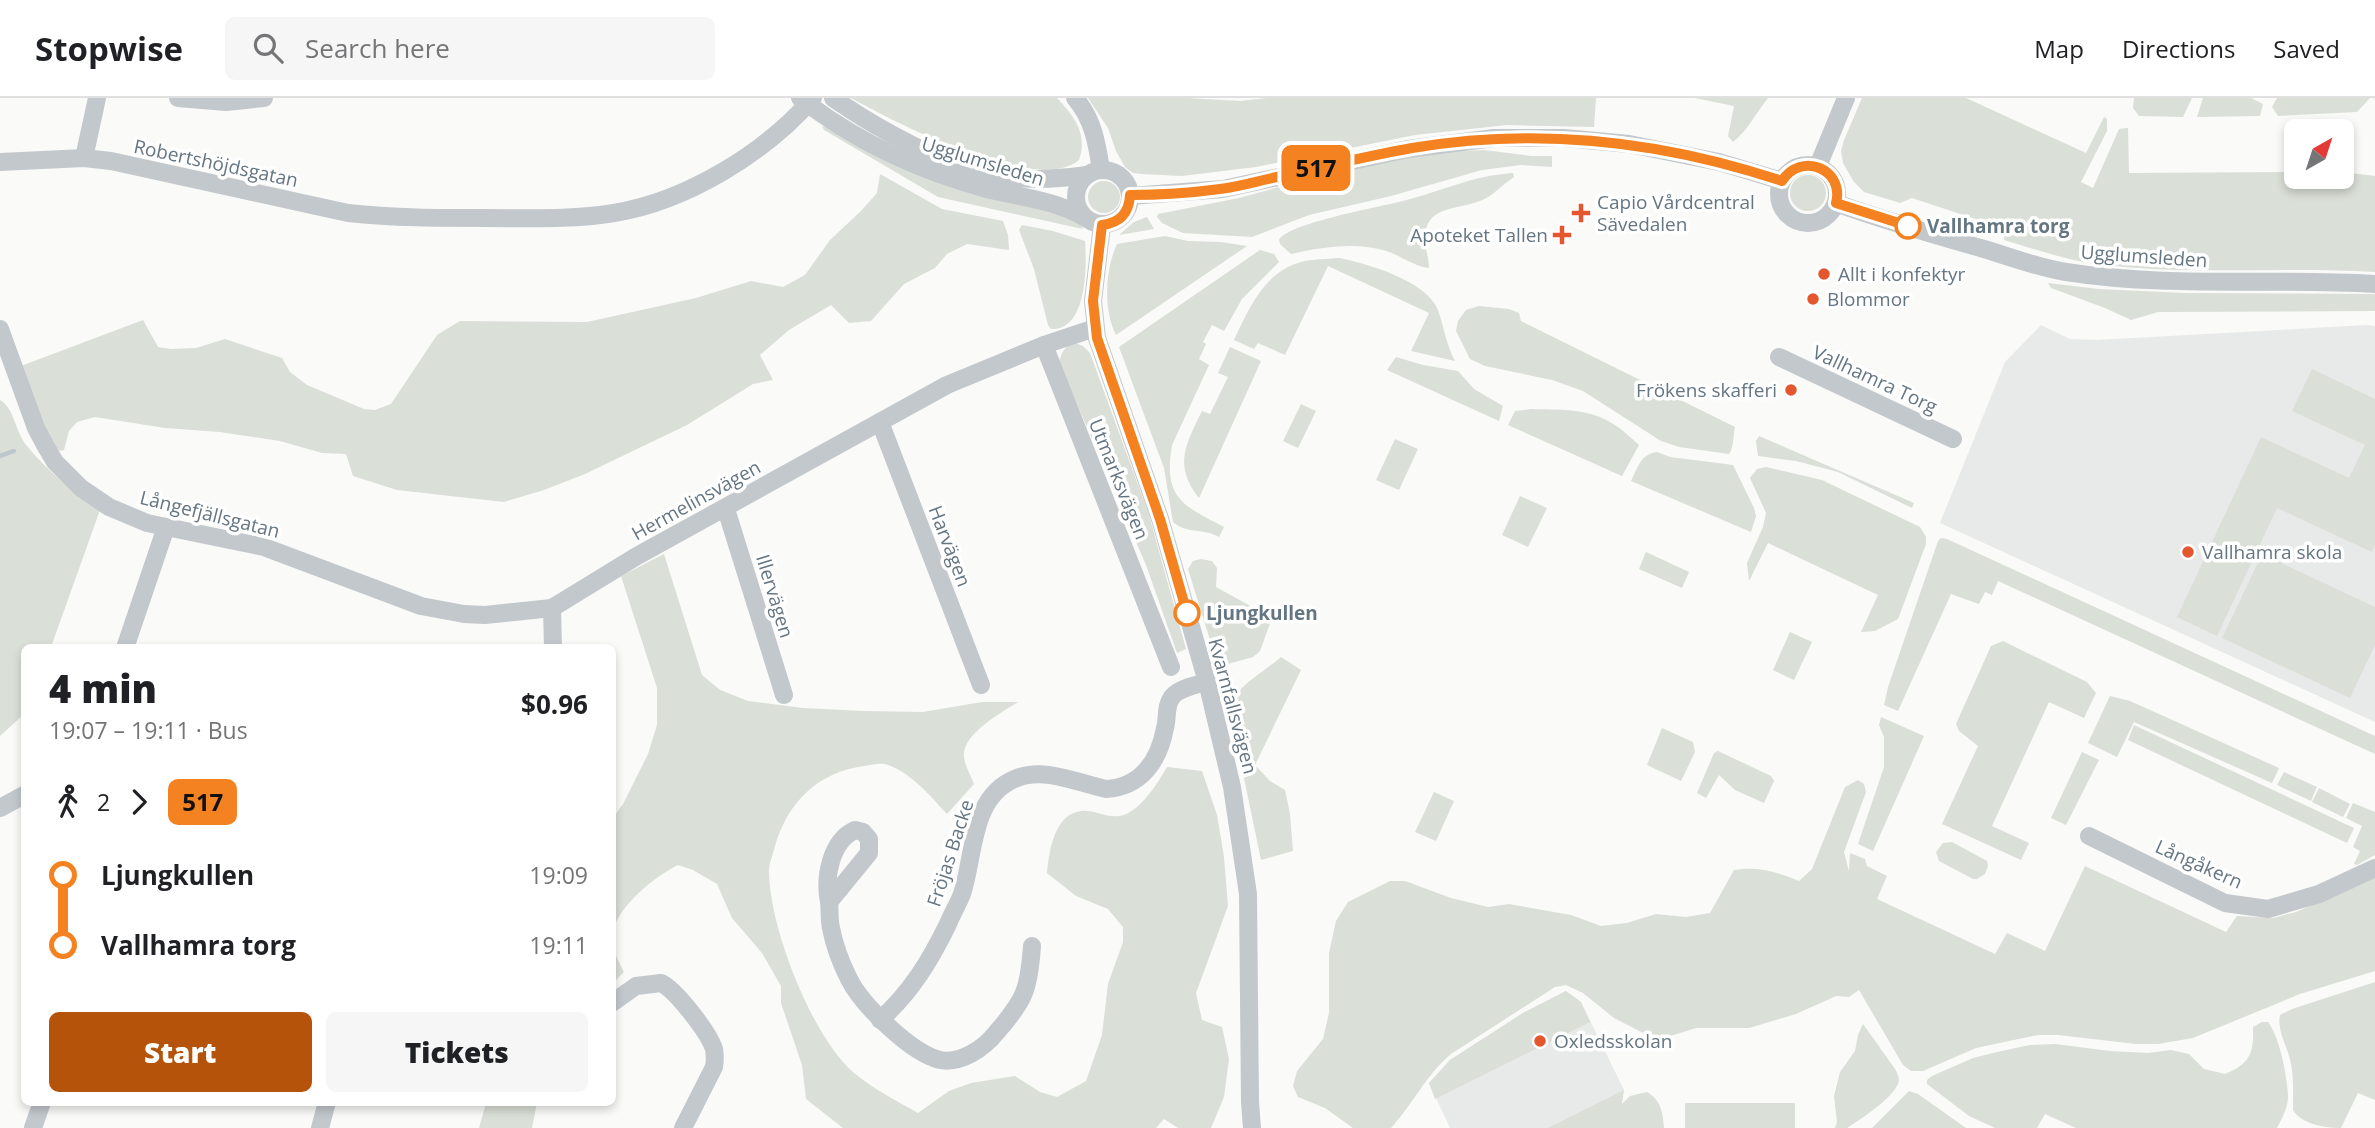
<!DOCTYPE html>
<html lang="en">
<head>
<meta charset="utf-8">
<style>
	:root { --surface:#fff; --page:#f6f6f6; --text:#202124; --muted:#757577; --line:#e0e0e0; --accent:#b45309 }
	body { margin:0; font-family:"Open Sans",sans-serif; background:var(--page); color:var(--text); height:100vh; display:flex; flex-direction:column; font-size:26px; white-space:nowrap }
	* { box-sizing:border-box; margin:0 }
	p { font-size:23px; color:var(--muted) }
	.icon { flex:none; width:38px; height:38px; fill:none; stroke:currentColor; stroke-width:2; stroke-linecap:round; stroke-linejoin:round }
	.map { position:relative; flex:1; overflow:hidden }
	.details { position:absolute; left:21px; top:546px; width:595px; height:462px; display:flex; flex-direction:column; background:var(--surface); border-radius:10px; box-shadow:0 4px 10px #0003 }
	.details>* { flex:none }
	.badge { padding:0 14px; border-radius:10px; font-size:24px; line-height:46px }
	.needle { width:46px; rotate:39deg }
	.fabs { position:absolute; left:2284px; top:21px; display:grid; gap:14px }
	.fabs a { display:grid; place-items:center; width:70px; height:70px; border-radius:10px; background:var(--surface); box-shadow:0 4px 10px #0003; font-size:35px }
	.map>.badge { position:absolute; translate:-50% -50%; box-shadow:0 0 0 4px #fff }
	.legs { display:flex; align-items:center; gap:10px; height:77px; padding:0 28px; font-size:23px }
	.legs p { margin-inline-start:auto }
	.summary { display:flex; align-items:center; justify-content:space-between; height:119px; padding:0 28px }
	h1 { font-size:38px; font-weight:800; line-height:52px }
	.cta { display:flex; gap:14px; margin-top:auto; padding:14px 28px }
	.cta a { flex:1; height:80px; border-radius:10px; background:var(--accent); color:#fff; font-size:28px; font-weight:800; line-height:80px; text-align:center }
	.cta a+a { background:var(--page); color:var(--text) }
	ul { padding:0 28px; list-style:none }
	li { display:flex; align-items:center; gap:24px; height:70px; font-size:26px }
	li i { display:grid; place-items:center; width:10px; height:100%; margin:0 9px; background:currentColor }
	li i::after { content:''; width:18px; height:18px; margin:-9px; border:5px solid; border-radius:50%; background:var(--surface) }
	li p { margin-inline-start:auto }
	li:first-child i { background:linear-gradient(#0000 50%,currentColor 0) }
	li:last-child i { background:linear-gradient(currentColor 50%,#0000 0) }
	header { display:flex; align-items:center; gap:42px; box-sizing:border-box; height:98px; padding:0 35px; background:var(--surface); border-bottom:2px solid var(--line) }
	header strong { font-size:33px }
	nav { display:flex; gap:38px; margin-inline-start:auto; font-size:24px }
	.search { width:490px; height:63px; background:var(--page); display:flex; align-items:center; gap:18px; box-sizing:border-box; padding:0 24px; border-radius:10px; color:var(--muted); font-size:26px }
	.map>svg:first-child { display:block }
	.built { fill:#e8e9e9 }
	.green { fill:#dadfd7 }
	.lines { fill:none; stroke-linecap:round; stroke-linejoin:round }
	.stream { stroke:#bbc7cb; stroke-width:4.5 }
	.minor { stroke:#c3c8cc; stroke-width:18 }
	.line-1-casing { stroke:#fff; stroke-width:16 }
	.line-1 { stroke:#f58220; stroke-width:10 }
	.poi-dot { fill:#e4572e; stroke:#fff; stroke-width:2.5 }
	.stop-1-dot { fill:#fff; stroke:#f58220; stroke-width:3.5 }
	.labels { text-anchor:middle; stroke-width:7; stroke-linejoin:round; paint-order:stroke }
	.street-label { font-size:19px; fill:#657683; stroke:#fff }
	.poi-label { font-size:19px; fill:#657683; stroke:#fff; text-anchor:start }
	.stop-label { font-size:19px; font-weight:bold; fill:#657683; stroke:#fff; text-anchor:start }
</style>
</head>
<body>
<header>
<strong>Stopwise</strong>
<div class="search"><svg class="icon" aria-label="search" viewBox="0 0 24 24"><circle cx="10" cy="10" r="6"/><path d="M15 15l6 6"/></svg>Search here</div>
<nav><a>Map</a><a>Directions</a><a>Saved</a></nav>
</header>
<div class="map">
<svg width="2375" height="1030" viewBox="0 0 2375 1030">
	<rect width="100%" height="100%" fill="#fafaf8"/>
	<g class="built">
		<path d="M2041 227 2070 241 2097 242 2367 227 2375 228V624L1940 425 2005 264Z"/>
		<path d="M1566 893 1581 904 1624 992 1621 1007 1631 1030H1450L1429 985 1450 962 1523 915Z"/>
	</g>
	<g class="green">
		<path d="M851 0H1057C1074 18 1088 36 1079 62 1035 98 895 24 851 0Z"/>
		<path d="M1088 0H1188L1240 3 1267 0H1596L1594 29 1507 27 1415 37 1256 69 1182 78 1141 76 1133 75 1125 69 1116 53 1108 30Z"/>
		<path d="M1695 0H1768C1756 15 1748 32 1733 44L1728 38 1734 8Z"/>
		<path d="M1862 0H1966L2086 55 2104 19 2107 21V33L2081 84 2093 90 2119 31 2128 30 2129 75 2296 74V79H2342V74L2375 78V174C2283 168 2189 178 2097 166 2065 162 2034 151 2004 142L2003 130 1912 100 1900 105 1864 94 1854 84 1843 65 1841 53 1844 42Z"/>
		<path d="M2134 0H2192L2183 19 2139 18 2133 10Z"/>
		<path d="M2203 0H2251L2263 6 2260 18 2197 19Z"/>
		<path d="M2277 0H2370L2357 14 2278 18 2272 9Z"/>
		<path d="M822 28 1063 114 1081 126 1083 131 938 99 824 32Z"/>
		<path d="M1484 52 1531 58H1552V69L1521 67 1482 72 1391 98 1309 117 1252 139 1183 135 1162 125 1157 119 1158 116 1239 100 1348 70 1440 54Z"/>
		<path d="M1513 75 1514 79C1501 87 1492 100 1477 104 1455 112 1424 108 1425 142 1425 151 1429 160 1429 170 1412 168 1399 156 1383 152 1354 144 1320 149 1291 156L1280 146 1279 142C1288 125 1380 109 1403 103 1443 93 1470 78 1513 75Z"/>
		<path d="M880 76 942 111 1003 123 1008 137 1009 152 967 146 947 156 935 170 904 186 871 223 849 225 831 207 789 232 760 257 773 282 753 286 687 327 585 376 544 392 504 404 397 392 353 378 346 356 322 355 280 343 220 334 165 330 95 319 77 324 69 333 64 352 60 353 51 346 21 268 143 222 158 249 171 251 196 250 225 241 282 260 290 274 307 287 364 311 375 312 391 306 437 237 460 223 587 224 696 200 751 183 783 189 805 177 830 142 861 113 877 95Z"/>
		<circle cx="1808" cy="95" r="18"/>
		<circle cx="1104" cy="99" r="16"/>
		<path d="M1147 119 1154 131 1119 137 1134 124Z"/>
		<path d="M1022 127 1053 133 1085 143C1087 168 1087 233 1051 231L1048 227 1034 171 1019 132Z"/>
		<path d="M1165 138 1188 143 1221 144 1247 148 1116 237C1103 211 1105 172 1117 146Z"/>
		<path d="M1260 152 1274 156 1279 164 1242 201 1224 233 1212 227 1203 244 1206 246 1199 261 1209 267 1172 347C1163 400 1182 407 1224 429L1219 439C1204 430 1186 436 1173 424L1164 370 1119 249Z"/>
		<path d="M1339 160C1366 165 1427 183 1438 212 1444 229 1446 246 1455 263L1411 253 1429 215 1328 168 1285 257 1258 245 1254 251 1234 242C1249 211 1264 174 1301 164 1312 161 1327 161 1339 160Z"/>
		<path d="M2048 185 2099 191 2185 195 2375 196V213L2158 214 2131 222 2105 210 2051 190Z"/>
		<path d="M1479 208 1509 211 1519 215 1521 223 1735 329C1733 338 1734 349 1729 356L1679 349 1661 343 1583 293 1552 282 1485 268 1470 261 1456 233 1458 223 1466 212Z"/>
		<path d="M1075 245 1083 248 1090 255 1149 417 1186 551 1177 555 1146 467 1059 264C1062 254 1064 248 1075 245Z"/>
		<path d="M1230 249 1261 263 1199 400C1173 367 1186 346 1202 313L1210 316 1228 279 1218 275Z"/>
		<path d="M1396 259 1423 267 1458 273 1474 291 1503 308 1499 323 1387 272Z"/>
		<path d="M2312 271 2375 301V446L2372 454 2277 410 2217 538 2177 519 2261 339 2349 380 2365 347 2292 313Z"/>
		<path d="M0 302C15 311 15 334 27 348 48 374 73 393 100 412L51 549 24 550V616L0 638Z"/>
		<path d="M1301 306 1316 313 1298 350 1283 343Z"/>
		<path d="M1531 311C1556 312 1586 310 1608 323 1620 329 1630 339 1639 347L1622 378 1508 327 1515 313Z"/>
		<path d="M1759 338 1914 405 1912 410 1838 374 1796 363 1758 358 1756 343Z"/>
		<path d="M1395 341 1418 351 1399 392 1376 382Z"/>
		<path d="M1657 354 1670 359 1733 367 1754 410 1756 418 1751 434 1631 383C1638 369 1641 356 1657 354Z"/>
		<path d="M1766 369 1822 382 1920 429 1926 439V446L1898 521 1875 533 1861 534 1878 497 1768 445 1749 483 1747 465 1763 429 1766 415 1750 380 1757 371Z"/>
		<path d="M1520 398 1547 410 1528 449 1502 437Z"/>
		<path d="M1941 440 1947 441 2375 638V656L1998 483 1992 497 1985 494 1979 506 1951 496 1898 613 1884 607 1888 589 1938 443Z"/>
		<path d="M1646 454 1689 474 1682 490 1639 471Z"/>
		<path d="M664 456 702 577 720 592 748 603 803 610 864 613 923 614 982 604H1018C1002 614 961 637 964 659 965 668 971 678 974 686L947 716C930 698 910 673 885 666 879 665 871 667 864 668 819 674 788 703 775 748 773 756 769 765 769 773 769 829 812 939 854 975 873 991 897 1003 918 1015L949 993 971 985 1015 978 1040 994 1057 999 1086 983 1102 937 1108 886 1123 844V829L1108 811 1076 798 1047 775C1049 754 1054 716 1081 713 1095 711 1108 722 1124 717 1141 711 1158 685 1167 669L1202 673 1217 717 1224 759 1228 808 1196 895 1202 922 1222 929 1229 961 1224 999 1211 1030H1178L1164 1021 1156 1030H843L806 1001 802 967 781 905V888L762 855 732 820 717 786 693 772 678 767C655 778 620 807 613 832 609 847 618 862 624 874L613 885V720L623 706 648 656 657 627V590L621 478Z"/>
		<path d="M2262 456 2375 509V547L2350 600 2222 540Z"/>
		<path d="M1201 461 1212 463 1217 470 1216 489 1272 520 1260 553 1253 559 1228 566 1222 565 1215 558 1188 471 1193 463Z"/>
		<path d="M1790 534 1812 544 1794 582 1773 572Z"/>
		<path d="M2003 543 2087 584 2096 595 2084 620 2049 604 1992 728 2029 745 2021 762 1942 726 1978 648 1959 633 1956 626 1991 548Z"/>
		<path d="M1281 559 1301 572 1255 667 1270 683 1285 692 1290 716 1293 753 1261 762 1229 608C1238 587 1264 574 1281 559Z"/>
		<path d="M2110 598 2130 603 2279 670 2272 685 2134 624 2117 659 2088 645Z"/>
		<path d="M1881 619 1924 638 1873 753 1858 746 1884 669V639L1879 627Z"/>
		<path d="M2134 627 2354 730 2347 745 2128 642Z"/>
		<path d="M1662 630 1693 644 1695 654 1681 683 1647 667Z"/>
		<path d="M1718 653 1771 678 1774 683 1764 705 1735 692 1719 677 1706 700 1697 695 1714 655Z"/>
		<path d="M2082 654 2099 662 2066 727 2051 720Z"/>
		<path d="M2284 674 2317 689 2311 703 2277 687Z"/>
		<path d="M1858 682 1864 686 1866 694 1844 754 1849 773 1850 755 1865 761 1867 768 1887 778 1877 801 1995 856 2007 835 2045 853 2085 768 2226 834 2237 818 2273 820 2296 814 2375 779V873L2300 896 2193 940 2158 946H2136L2058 937H2038L1976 950 1923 973H1911L1903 967 1859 892 1849 899 1836 898 1796 916 1749 930H1696L1664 940 1651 939 1614 920 1583 895 1566 887 1555 889 1451 956C1426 977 1413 1006 1391 1030H1353L1325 1010 1298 999 1293 988 1297 973 1323 941 1329 915V855L1336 823 1348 804 1390 783H1405L1451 800 1488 809 1509 806 1571 817 1601 828 1627 825 1656 816 1686 819 1710 815 1734 772C1760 768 1776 774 1799 783L1812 771 1845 689Z"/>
		<path d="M2319 690 2350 706 2343 719 2312 704Z"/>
		<path d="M1434 694 1454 703 1436 743 1415 734Z"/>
		<path d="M2353 705 2375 714V757L2357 767 2354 766 2360 753 2353 749 2362 728 2346 720Z"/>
		<path d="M1952 744 1987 763 1988 768 1985 776 1977 781H1973L1939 763 1936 754 1943 745Z"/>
		<path d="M2375 884V1002L2358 995 2341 1030C2325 1030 2301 1026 2293 1012 2293 995 2294 977 2290 961 2286 946 2277 932 2280 917L2292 911Z"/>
		<path d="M1566 893 1581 904 1590 924 1435 1001 1429 985 1450 962 1523 915Z"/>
		<path d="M2262 924H2268C2280 940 2287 978 2288 998 2288 1010 2282 1020 2277 1030H2076L2045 1016 2037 1030H1995L1969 1018 1927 986V982L1932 978 1973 960 1997 954 2030 947 2055 946 2110 953 2148 955 2171 952 2189 956 2204 971 2225 976C2250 966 2254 955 2253 929Z"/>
		<path d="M1863 926 1895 971C1897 975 1899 978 1899 982 1898 996 1864 1019 1853 1026L1847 1030H1835L1837 1024 1834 998 1840 974 1855 953 1858 937Z"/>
		<path d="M1624 992 1622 1006 1630 998 1647 994C1661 1002 1663 1015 1664 1030H1548Z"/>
		<path d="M1909 993 1918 996 1966 1030H1872Z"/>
		<path d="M486 1005H537L532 1030H479Z"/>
		<rect x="1685" y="1005" width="110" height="25"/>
	</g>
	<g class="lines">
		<path class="stream" d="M0 358 14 353"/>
		<g class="minor">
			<path d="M178 0 226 4 264 0"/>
			<path d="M800 0C855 43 920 73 987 91 1020 99 1054 102 1084 119"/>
			<path d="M833 0C879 32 944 68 1000 78 1028 83 1058 81 1087 77"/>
			<path d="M1075 0C1093 21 1097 45 1101 72"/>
			<path d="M84 60 97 0"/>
			<path d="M0 64 84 60 111 63 348 115C394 120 440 120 486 120 529 120 572 122 614 115 687 103 765 55 813 0"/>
			<circle cx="1808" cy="96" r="29"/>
			<path d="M1818 68 1846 0"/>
			<circle cx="1103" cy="99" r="27"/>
			<path d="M1130 98 1223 91 1408 51 1494 40H1564L1629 46 1719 64 1782 83"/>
			<path d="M1836 105C1885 123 1935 137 1984 151 2011 159 2039 170 2066 174 2169 190 2272 180 2375 186"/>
			<path d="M1102 127 1093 203 1097 240 1160 421 1207 584 1232 689 1248 796 1250 1004 1252 1030"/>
			<path d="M0 231 36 330 45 347 55 364 81 390 109 409 147 425 264 449 421 508 464 516 485 517 552 510 637 458 947 287 1044 247 1095 230"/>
			<path d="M1044 247 1171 569"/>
			<path d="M1779 259 1953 341"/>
			<path d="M880 324 981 587"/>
			<path d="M726 411 784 597"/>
			<path d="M552 510 553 550"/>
			<path d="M125 550 166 429"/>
			<path d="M0 710 24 697"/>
			<path d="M2089 738 2225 805 2268 811 2319 796 2375 770"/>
			<path d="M829 804C824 779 831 743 855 732L863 734 869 741V755L829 804C830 812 829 822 831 830 834 846 842 867 849 881 862 907 911 955 940 962 961 966 984 950 996 935 1025 902 1029 891 1032 848"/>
			<path d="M612 905 636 888 661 885C676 892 709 935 714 951 715 957 715 963 714 969L683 1030"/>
			<path d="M880 922C911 894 930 863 948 826 952 816 958 806 962 796 975 757 970 698 1017 680 1045 669 1078 685 1106 691 1141 689 1159 663 1165 630 1168 620 1165 608 1172 599 1179 590 1196 587 1207 584"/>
			<path d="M33 1030 42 1004"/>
			<path d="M320 1030 327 1004"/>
		</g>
	</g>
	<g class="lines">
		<g class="line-1-casing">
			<path id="line-1" d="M1187 515 1160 421 1097 240 1093 203 1102 127C1120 125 1129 115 1130 97 1160 97 1190 95 1220 91 1239 89 1258 83 1277 79 1322 69 1367 58 1412 50 1537 29 1662 43 1782 83 1801 53 1845 71 1836 105L1908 128"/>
		</g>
		<use href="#line-1" class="line-1"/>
	</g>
	<g class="poi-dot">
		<path d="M1577.5 104.5h7v7h7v7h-7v7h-7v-7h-7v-7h7z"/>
		<path d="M1558.5 126.5h7v7h7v7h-7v7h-7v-7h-7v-7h7z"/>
		<circle cx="1824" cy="176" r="7"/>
		<circle cx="1813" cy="201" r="7"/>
		<circle cx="1791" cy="292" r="7"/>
		<circle cx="2188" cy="454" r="7"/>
		<circle cx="1540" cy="943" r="7"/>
	</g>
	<g class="stop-1-dot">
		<circle cx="1908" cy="128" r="12"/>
		<circle cx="1187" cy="515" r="12"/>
	</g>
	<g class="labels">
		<g class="street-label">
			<text transform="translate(983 63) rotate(17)" y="7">Ugglumsleden</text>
			<text transform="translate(216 65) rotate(12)" y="7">Robertshöjdsgatan</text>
			<text transform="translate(2144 158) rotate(4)" y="7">Ugglumsleden</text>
			<text transform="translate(1875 281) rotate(25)" y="7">Vallhamra Torg</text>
			<text transform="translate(1119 381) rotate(68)" y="7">Utmarksvägen</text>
			<text transform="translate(696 402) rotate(-29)" y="7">Hermelinsvägen</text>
			<text transform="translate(210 416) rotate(14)" y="7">Långefjällsgatan</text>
			<text transform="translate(950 448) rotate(69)" y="7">Harvägen</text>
			<text transform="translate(775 498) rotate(73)" y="7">Illervägen</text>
			<text transform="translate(1233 608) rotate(75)" y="7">Kvarnfallsvägen</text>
			<text transform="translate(950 755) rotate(-72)" y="7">Fröjas Backe</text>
			<text transform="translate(2199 766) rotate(24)" y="7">Långåkern</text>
		</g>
		<g class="poi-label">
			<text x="1597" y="111">Capio Vårdcentral<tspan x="1597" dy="22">Sävedalen</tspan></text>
			<text x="1548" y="144" text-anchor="end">Apoteket Tallen</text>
			<text x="1838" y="183">Allt i konfektyr</text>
			<text x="1827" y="208">Blommor</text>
			<text x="1777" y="299" text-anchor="end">Frökens skafferi</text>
			<text x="2202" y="461">Vallhamra skola</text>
			<text x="1554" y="950">Oxledsskolan</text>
		</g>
		<g class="stop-label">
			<text x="1927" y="135">Vallhamra torg</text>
			<text x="1206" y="522">Ljungkullen</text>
		</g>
	</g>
</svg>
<div class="fabs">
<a><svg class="needle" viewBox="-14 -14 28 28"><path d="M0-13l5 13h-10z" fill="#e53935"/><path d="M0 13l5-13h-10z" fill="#757577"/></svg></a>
</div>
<b class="badge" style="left:1316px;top:70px;background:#f58220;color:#111">517</b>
<section class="details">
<div class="summary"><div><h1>4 min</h1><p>19:07 – 19:11 · Bus</p></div><b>$0.96</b></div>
<div class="legs"><svg class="icon" aria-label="walk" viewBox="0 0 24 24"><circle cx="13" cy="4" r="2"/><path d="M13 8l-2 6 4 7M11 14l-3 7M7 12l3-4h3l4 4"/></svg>2<svg class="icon" aria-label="forward" viewBox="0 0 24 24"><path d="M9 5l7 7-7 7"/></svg><b class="badge" style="background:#f58220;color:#111">517</b></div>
<ul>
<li><i style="color:#f58220"></i><b>Ljungkullen</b><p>19:09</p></li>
<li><i style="color:#f58220"></i><b>Vallhamra torg</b><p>19:11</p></li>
</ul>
<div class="cta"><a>Start</a><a>Tickets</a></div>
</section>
</div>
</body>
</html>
